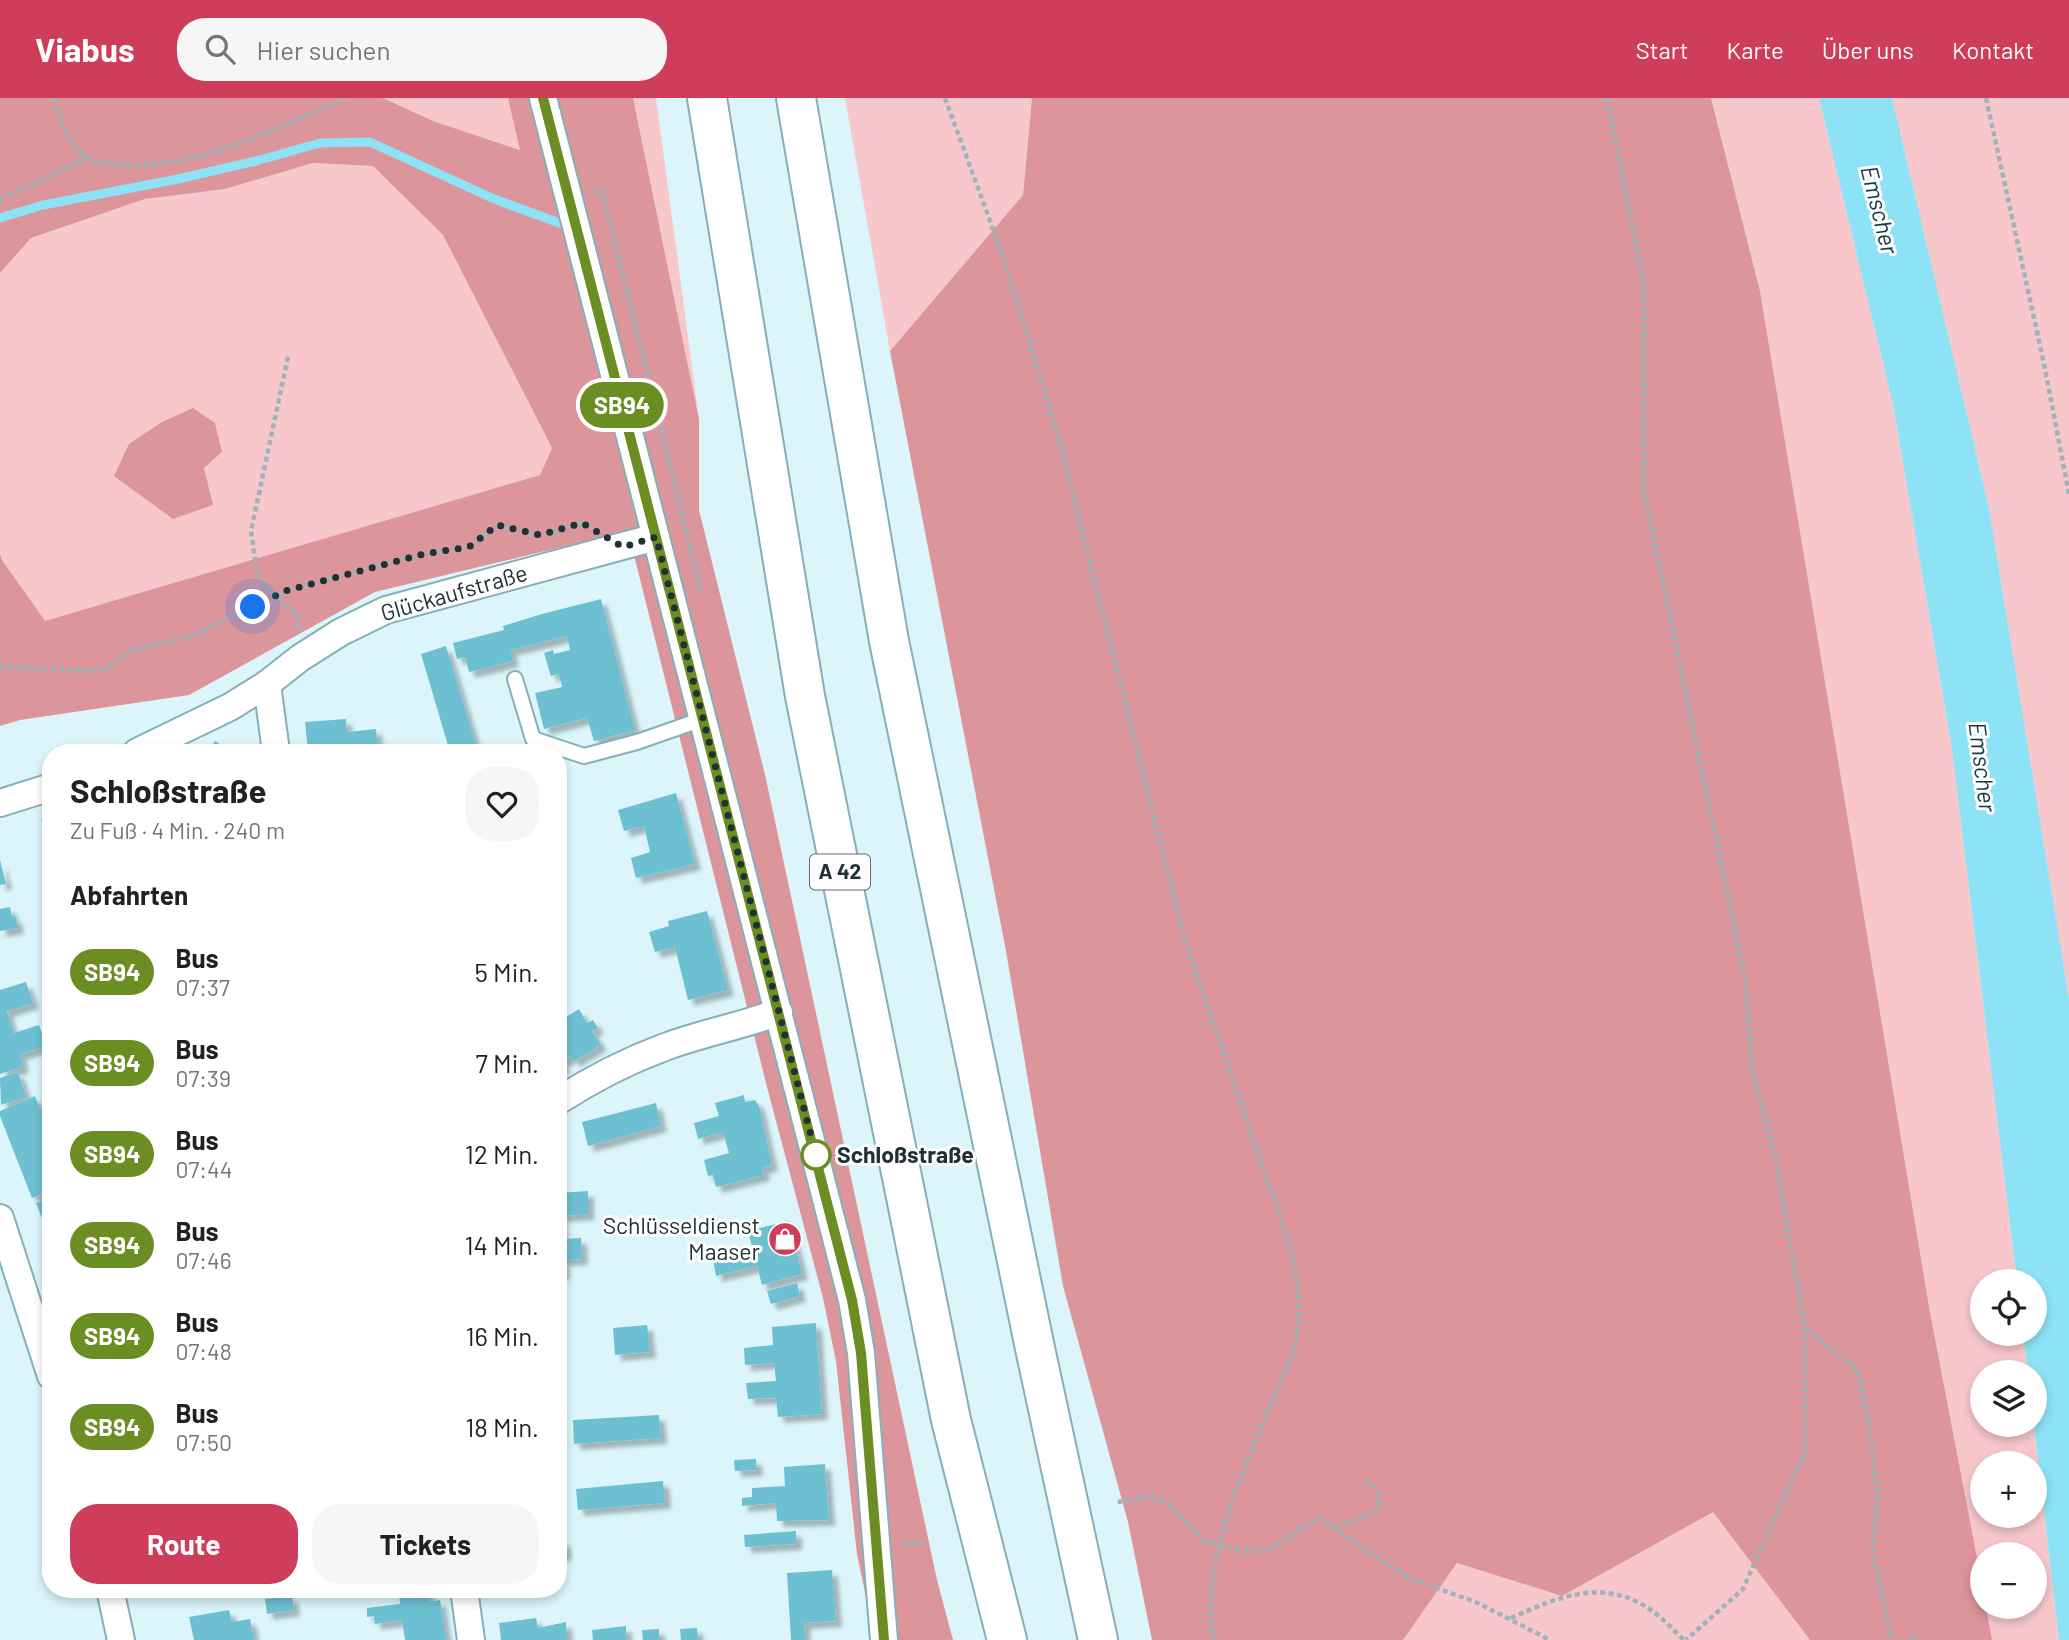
<!DOCTYPE html>
<html lang="de">
<head>
<meta charset="utf-8">
<style>
	:root { --surface:#fff; --page:#f6f6f6; --text:#202124; --muted:#757577; --accent:#ce3e5a }
	body { margin:0; font-family:Barlow,sans-serif; background:var(--page); color:var(--text); height:100vh; display:flex; flex-direction:column; font-size:26px; white-space:nowrap }
	* { box-sizing:border-box; margin:0 }
	p { font-size:23px; color:var(--muted) }
	.icon { flex:none; width:38px; height:38px; fill:none; stroke:currentColor; stroke-width:2; stroke-linecap:round; stroke-linejoin:round }
	.map { position:relative; flex:1; overflow:hidden }
	.panel { position:absolute; left:42px; top:646px; width:525px; height:854px; display:flex; flex-direction:column; background:var(--surface); border-radius:28px; box-shadow:0 4px 10px #0003 }
	.panel>* { flex:none }
	.badge { padding:0 14px; border-radius:23px; font-size:24px; line-height:46px }
	.fabs { position:absolute; left:1970px; top:1171px; display:grid; gap:14px }
	.fabs a { display:grid; place-items:center; width:77px; height:77px; border-radius:50%; background:var(--surface); box-shadow:0 4px 10px #0003; font-size:35px }
	.you { position:absolute; width:35px; height:35px; margin:-18px; border:5px solid #fff; border-radius:50%; background:#1a73e8; box-shadow:0 0 0 10px #1a73e833 }
	.map>.badge { position:absolute; translate:-50% -50%; box-shadow:0 0 0 4px #fff }
	h2 { padding:0 28px; font-size:26px; line-height:63px }
	.round { display:grid; place-items:center; flex:none; width:74px; height:74px; border-radius:28px; background:var(--page) }
	.headline { display:flex; align-items:center; justify-content:space-between; height:119px; padding:0 28px }
	h1 { font-size:33px; font-weight:700; line-height:52px }
	.primary-button { display:flex; gap:14px; margin-top:auto; padding:14px 28px }
	.primary-button a { flex:1; height:80px; border-radius:28px; background:var(--accent); color:#fff; font-size:28px; font-weight:700; line-height:80px; text-align:center }
	.primary-button a+a { background:var(--page); color:var(--text) }
	ul { padding:0; list-style:none }
	li { display:flex; align-items:center; gap:21px; height:91px; padding:0 28px }
	li div { flex:1 }
	li b { display:block; font-size:26px }
	li em { font-style:normal }
	li .badge { min-width:77px; font-weight:700; text-align:center }
	header { display:flex; align-items:center; gap:42px; box-sizing:border-box; height:98px; padding:0 35px; background:var(--accent); color:#fff }
	header strong { font-size:33px }
	nav { display:flex; gap:38px; margin-inline-start:auto; font-size:24px }
	.search { width:490px; height:63px; background:var(--page); display:flex; align-items:center; gap:18px; box-sizing:border-box; padding:0 24px; border-radius:28px; color:var(--muted); font-size:26px }
	.map>svg:first-child { display:block }
	.green { fill:#f7c7cb; fill-rule:evenodd }
	.forest { fill:#db959b }
	.water { fill:#8ee2f5 }
	.lines { fill:none; stroke-linecap:round; stroke-linejoin:round }
	.stream { stroke:#8ee2f5; stroke-width:9 }
	.building { fill:#6cc0d2; filter:url(#shadow) }
	.lane-casing { stroke:#85afb9; stroke-width:18 }
	.street-casing { stroke:#85afb9; stroke-width:30 }
	.highway-casing { stroke:#85afb9; stroke-width:42 }
	.path { stroke:#9cb3b8; stroke-width:4.5; stroke-dasharray:5 3.5; stroke-linecap:butt }
	.lane { stroke:#fff; stroke-width:14 }
	.street { stroke:#fff; stroke-width:26 }
	.highway { stroke:#fff; stroke-width:38 }
	.line-casing { stroke:#fff; stroke-width:16 }
	.line { stroke:#6b8e23; stroke-width:10 }
	.walk { stroke:#203135; stroke-width:7; stroke-dasharray:0 12.6 }
	.stop-dot { fill:#fff; stroke:#6b8e23; stroke-width:3.5 }
	.labels { text-anchor:middle; stroke-width:6; stroke-linejoin:round; paint-order:stroke }
	.shield { fill:#fdfdfd; stroke:#626e71; stroke-width:2 }
	.shield-label { font-size:21px; font-weight:bold; fill:#203135 }
	.street-label { font-size:23px; fill:#203135; stroke:#fdfdfd }
	.stop-label { font-size:23px; font-weight:bold; fill:#203135; stroke:#fdfdfd; text-anchor:start }
	.poi-label { font-size:23px; fill:#203135; stroke:#fdfdfd; text-anchor:end }
	.water-label { font-size:24px; font-style:italic; fill:#113941; stroke:#fdfdfd }
</style>
</head>
<body>
<header>
<strong>Viabus</strong>
<div class="search"><svg class="icon" aria-label="search" viewBox="0 0 24 24"><circle cx="10" cy="10" r="6"/><path d="M15 15l6 6"/></svg>Hier suchen</div>
<nav><a>Start</a><a>Karte</a><a>Über uns</a><a>Kontakt</a></nav>
</header>
<div class="map">
<svg width="2069" height="1542" viewBox="0 0 2069 1542">
	<defs>
		<filter id="shadow"><feDropShadow dx="6" dy="6" stdDeviation="2" flood-color="#0004"/></filter>
	</defs>
	<rect width="100%" height="100%" fill="#dbf5fb"/>
	<g class="green">
		<path d="M383 0H508L521 52 433 23Z"/>
		<path d="M633 0H656L699 321Z"/>
		<path d="M845 0H1032L1023 97 890 253Z"/>
		<path d="M1711 0H1819L1893 306 1952 650 2017 1183H1983V1236H2023L2028 1274H1983V1326L2034 1327 2059 1542H1992L1986 1509 2035 1508V1456H1983V1491L1929 1209 1760 193ZM1983 1365H2035V1418H1983Z"/>
		<path d="M1892 0H2069V902L1989 410Z"/>
		<path d="M313 65 373 68 443 137 552 350 540 377 45 524 2 462 0 455V175L31 140 145 101 225 91ZM162 324 215 325 222 354 204 370 213 407Z"/>
		<path d="M1713 1413 1810 1542H1403L1457 1465 1562 1498Z"/>
	</g>
	<g class="forest">
		<path d="M0 0H383L433 23 520 52 508 0H633L699 321V412L766 681 937 1482 953 1542H875L857 1456 836 1263 823 1200 767 989 628 433 375 494 189 597 20 622 0 628V455L2 462 45 523 540 377 552 350 443 137 373 68 313 65 225 91 145 101 31 140 0 175Z"/>
		<path d="M1032 0H1711L1760 193 1929 1209 1983 1491V1508L1986 1509 1992 1542H1810L1713 1414 1562 1498 1457 1465 1403 1542H1152L1128 1424 1063 1188 1006 853 890 253 1023 97Z"/>
		<path d="M193 310 215 325 222 354 204 370 213 407 173 421 114 378 129 346 162 324Z"/>
	</g>
	<path class="water" d="M1819 0H1892L1989 410 2069 901V1542H2059L2034 1327 2035 1274H2028L2023 1236H2035V1183H2017L1952 650 1893 306Z"/>
	<g class="lines">
		<path class="stream" d="M0 120 43 107 178 81 256 63 320 45 370 44 494 101 565 127"/>
	</g>
	<g class="building">
		<path d="M601 501 635 632 594 643 587 620 544 631 535 595 562 589 559 576 551 578 544 555 553 552 554 556 570 552 567 538 510 552 513 563 469 574 465 559 457 561 453 545 504 532 503 528 542 516Z"/>
		<path d="M446 548 478 654H450L421 556Z"/>
		<path d="M346 621 347 634 376 631 378 654H308L305 624Z"/>
		<path d="M215 643 232 654H208Z"/>
		<path d="M676 695 695 766 636 780 631 760 650 754 644 728 624 733 618 712Z"/>
		<path d="M51 717V747H50L41 721Z"/>
		<path d="M0 762 6 786 0 787Z"/>
		<path d="M10 809 12 819H16L18 830 0 833V811Z"/>
		<path d="M707 813 728 892 688 902 675 849 655 854 649 834 669 828 668 823Z"/>
		<path d="M26 884 33 905 7 913 10 924 14 935 39 927 46 948 20 956 23 969 0 976V892Z"/>
		<path d="M579 911 587 925 593 922 598 930 592 933 601 947 574 963 571 958 561 964 564 969 558 972V924Z"/>
		<path d="M18 974 26 999 1 1007 0 980Z"/>
		<path d="M744 997 745 1004 755 1002 759 1008 772 1067 762 1070 764 1077 716 1089 713 1077 708 1078 704 1062 729 1055 723 1034 698 1041 694 1025 719 1018 715 1005Z"/>
		<path d="M35 998 40 1011 51 1006V1030L48 1031 51 1037V1093L32 1100 0 1018V1013Z"/>
		<path d="M656 1005 661 1028 588 1048 582 1024Z"/>
		<path d="M588 1093V1116L561 1118 562 1141 581 1140 582 1161 563 1162 564 1176H558V1095Z"/>
		<path d="M51 1099V1125L45 1128 36 1105Z"/>
		<path d="M789 1123 802 1176 762 1187 757 1168 716 1178 713 1161 753 1152 748 1133Z"/>
		<path d="M797 1185 800 1198 771 1206 767 1193Z"/>
		<path d="M816 1225 822 1316 778 1319 776 1300 748 1301 746 1285 776 1283 774 1265 745 1267 744 1250 773 1247 772 1229Z"/>
		<path d="M647 1227 650 1254 615 1257 613 1230Z"/>
		<path d="M659 1317 661 1340 574 1346 573 1322Z"/>
		<path d="M756 1361 757 1372 735 1373 734 1362Z"/>
		<path d="M825 1366 829 1422 777 1423 776 1405 742 1408V1400L752 1399V1390L785 1388 784 1369Z"/>
		<path d="M663 1383 665 1405 578 1412 576 1391Z"/>
		<path d="M796 1433V1446L745 1449 744 1437Z"/>
		<path d="M564 1442 566 1456 558 1457V1443Z"/>
		<path d="M832 1472 836 1523 804 1525 805 1542H791L787 1475Z"/>
		<path d="M428 1491 429 1504 440 1502 446 1542H405L402 1522 375 1526 374 1518 367 1519V1510L400 1506 399 1493Z"/>
		<path d="M292 1498 294 1512 267 1516 265 1501Z"/>
		<path d="M229 1512 232 1524 250 1521 254 1542H194L189 1519Z"/>
		<path d="M536 1520 538 1530 566 1524 567 1542H501L499 1525Z"/>
		<path d="M626 1528V1542H593L592 1532Z"/>
		<path d="M697 1530 698 1542H681L680 1531Z"/>
		<path d="M659 1531V1542H643L642 1532Z"/>
	</g>
	<g class="lines">
		<g class="lane-casing">
			<path id="lane" d="M515 581 533 641 584 658 637 644 703 621"/>
		</g>
		<g class="street-casing">
			<g id="street">
				<path d="M543 0 852 1202 861 1255 884 1542"/>
				<path d="M267 586 276 654"/>
				<path d="M137 654 230 609 267 586 300 560 341 534 386 512 656 439"/>
				<path d="M0 705 51 689"/>
				<path d="M558 1003C592 981 627 963 665 949 702 935 742 928 779 914"/>
				<path d="M0 1120 51 1278"/>
				<path d="M110 1491 121 1542"/>
				<path d="M464 1491 471 1542"/>
			</g>
		</g>
		<g class="highway-casing">
			<g id="highway">
				<path d="M707 0 805 598 951 1322 1007 1542"/>
				<path d="M796 0 889 543 1036 1255 1098 1542"/>
			</g>
		</g>
		<g class="path">
			<path d="M54 0C59 19 69 49 87 60 95 65 109 66 118 66 199 73 274 30 347 0"/>
			<path d="M945 0 1003 158 1061 348 1185 843 1289 1145C1298 1178 1303 1217 1294 1251 1289 1266 1281 1281 1275 1296 1245 1370 1199 1461 1214 1542"/>
			<path d="M1607 0 1644 186V393L1746 885 1752 969 1775 1057 1805 1230V1353L1743 1491 1686 1542"/>
			<path d="M1986 0 2044 266 2069 396"/>
			<path d="M593 94 602 92 702 496"/>
			<path d="M0 101 87 60"/>
			<path d="M288 259 251 433 257 476 274 498 298 517 299 531"/>
			<path d="M0 569 103 573 132 552 189 539 285 493 424 455 469 449 497 427 540 437 582 425 590 429"/>
			<path d="M1805 1230 1857 1271 1869 1325 1877 1393 1873 1457 1890 1533 1889 1542"/>
			<path d="M1118 1404 1150 1398 1169 1406 1205 1443 1244 1453H1266L1282 1445 1296 1433 1320 1420 1380 1462 1412 1481 1478 1505 1550 1542"/>
			<path d="M1335 1430 1366 1418 1378 1410 1380 1400 1378 1391 1365 1383"/>
			<path d="M902 1447 922 1444"/>
			<path d="M1511 1520C1558 1499 1603 1479 1651 1512 1663 1520 1673 1532 1684 1542"/>
			<path d="M1912 1542 1914 1535"/>
		</g>
		<use href="#lane" class="lane"/>
		<use href="#street" class="street"/>
		<use href="#highway" class="highway"/>
	</g>
	<g class="lines">
		<g class="line-casing">
			<path id="line" d="M543 0 852 1202 861 1255 884 1542"/>
		</g>
		<use href="#line" class="line"/>
		<path class="walk" d="M253 509 285 493 424 456 469 449 497 427 540 437 582 425 623 449 656 439 816 1057"/>
	</g>
	<defs>
		<g id="shop-disc" transform="scale(1.75)"><circle r="9.5" fill="#ce3e5a" stroke="#fdfdfd"/><path d="M-5-2.5h2.3a2.7 3.5 0 0 1 5.4 0H5L5.5 6h-11ZM-1.5-2.5h3a1.5 2.3 0 0 0-3 0Z" fill="#fff"/></g>
	</defs>
	<g fill-rule="evenodd">
		<use href="#shop-disc" x="785" y="1141"/>
	</g>
	<circle class="stop-dot" cx="816" cy="1057" r="14"/>
	<g class="labels">
		<rect class="shield" x="810" y="756.5" width="60" height="35" rx="5"/>
		<g class="shield-label">
			<text x="840" y="781">A 42</text>
		</g>
		<g class="street-label">
			<text transform="translate(454 495) rotate(-16)" y="8">Glückaufstraße</text>
		</g>
		<g class="stop-label">
			<text x="837" y="1065">Schloßstraße</text>
		</g>
		<g class="poi-label">
			<text x="760" y="1136">Schlüsseldienst<tspan x="760" dy="26">Maaser</tspan></text>
		</g>
		<g class="water-label">
			<text transform="translate(1879 112) rotate(76)" y="8">Emscher</text>
			<text transform="translate(1982 669) rotate(83)" y="8">Emscher</text>
		</g>
	</g>
</svg>
<div class="fabs">
<a><svg class="icon" aria-label="locate" viewBox="0 0 24 24"><circle cx="12" cy="12" r="6"/><path d="M12 2v4M12 18v4M2 12h4M18 12h4"/></svg></a>
<a><svg class="icon" aria-label="layers" viewBox="0 0 24 24"><path d="M12 4l9 5-9 5-9-5zM3 14l9 5 9-5"/></svg></a>
<a>+</a>
<a>−</a>
</div>
<div class="you" style="left:253px;top:509px"></div>
<b class="badge" style="left:622px;top:307px;background:#6b8e23;color:#fff">SB94</b>
<section class="panel">
<div class="headline"><div><h1>Schloßstraße</h1><p>Zu Fuß · 4 Min. · 240 m</p></div><a class="round"><svg class="icon" aria-label="heart" viewBox="0 0 24 24"><path d="M12 20l-8-8c-3-5 5-10 8-4 3-6 11-1 8 4z"/></svg></a></div>
<h2>Abfahrten</h2>
<ul>
<li><span class="badge" style="background:#6b8e23;color:#fff">SB94</span><div><b>Bus</b><p>07:37</p></div><em>5 Min.</em></li>
<li><span class="badge" style="background:#6b8e23;color:#fff">SB94</span><div><b>Bus</b><p>07:39</p></div><em>7 Min.</em></li>
<li><span class="badge" style="background:#6b8e23;color:#fff">SB94</span><div><b>Bus</b><p>07:44</p></div><em>12 Min.</em></li>
<li><span class="badge" style="background:#6b8e23;color:#fff">SB94</span><div><b>Bus</b><p>07:46</p></div><em>14 Min.</em></li>
<li><span class="badge" style="background:#6b8e23;color:#fff">SB94</span><div><b>Bus</b><p>07:48</p></div><em>16 Min.</em></li>
<li><span class="badge" style="background:#6b8e23;color:#fff">SB94</span><div><b>Bus</b><p>07:50</p></div><em>18 Min.</em></li>
</ul>
<div class="primary-button"><a>Route</a><a>Tickets</a></div>
</section>
</div>
</body>
</html>
